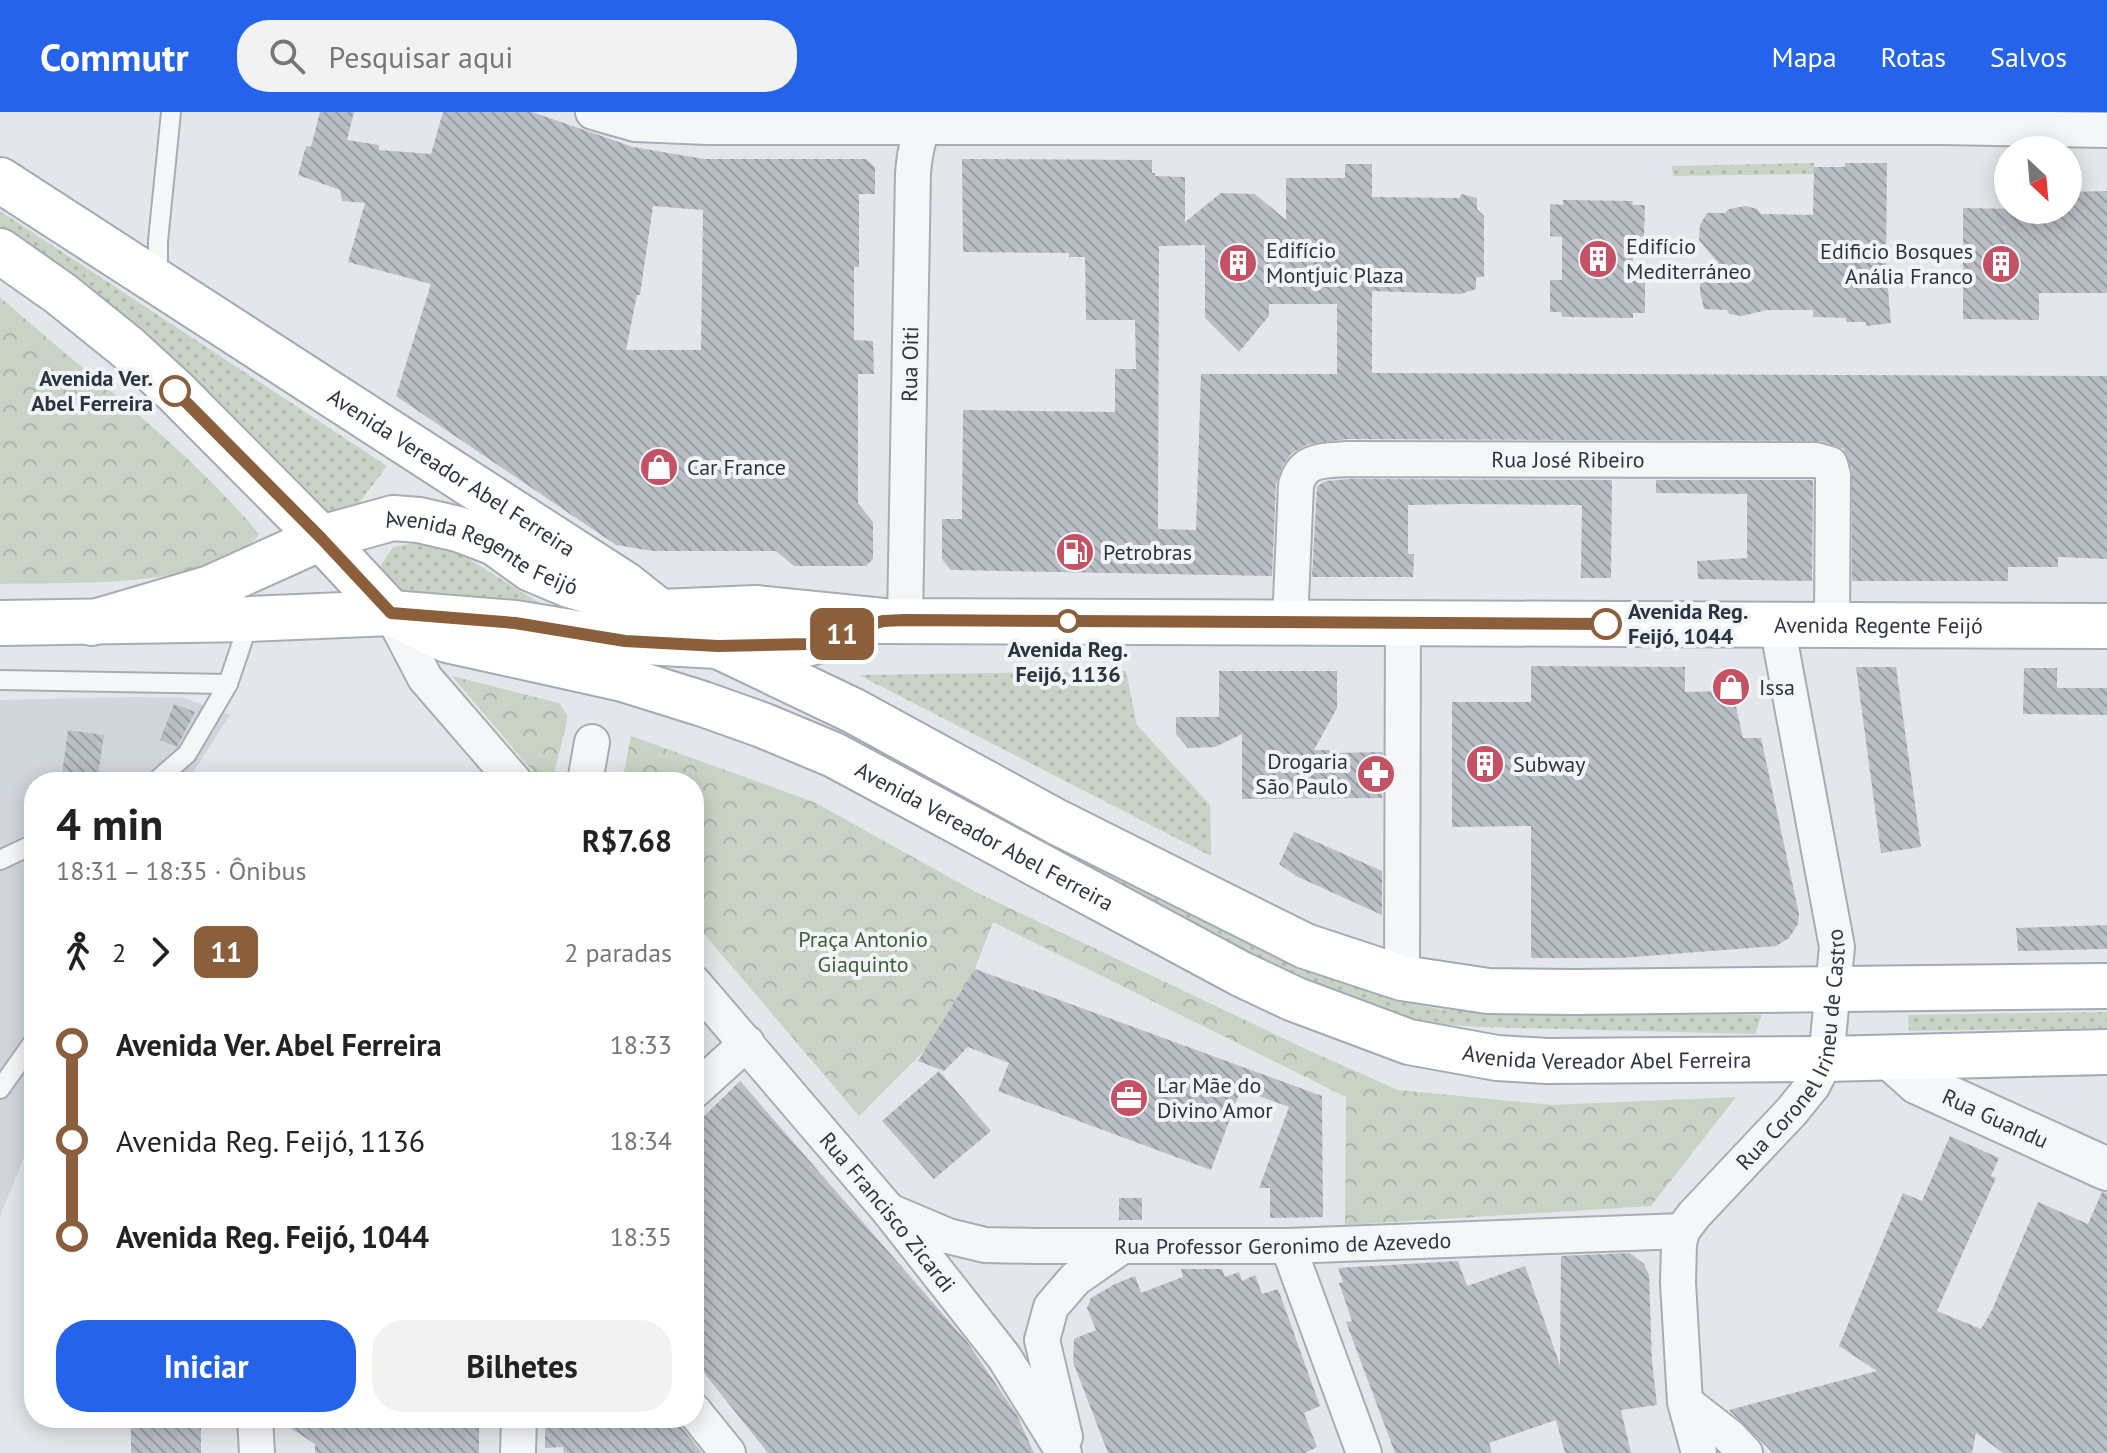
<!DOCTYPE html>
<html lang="pt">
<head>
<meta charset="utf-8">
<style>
	:root { --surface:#fff; --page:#f2f2f2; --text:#222; --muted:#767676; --accent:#2563eb }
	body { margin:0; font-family:"PT Sans",sans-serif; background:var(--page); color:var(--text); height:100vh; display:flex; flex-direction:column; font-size:30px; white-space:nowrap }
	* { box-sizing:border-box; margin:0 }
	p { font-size:26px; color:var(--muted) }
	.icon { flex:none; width:44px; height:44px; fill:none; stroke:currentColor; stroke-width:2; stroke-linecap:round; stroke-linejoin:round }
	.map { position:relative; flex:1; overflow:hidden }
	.panel { position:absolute; left:24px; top:660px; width:680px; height:656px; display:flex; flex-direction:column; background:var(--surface); border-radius:32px; box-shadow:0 4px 20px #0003 }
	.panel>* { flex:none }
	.badge { padding:0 16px; border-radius:12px; font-size:28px; line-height:52px }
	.needle { width:52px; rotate:154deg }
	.buttons { position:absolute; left:1994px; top:24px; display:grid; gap:16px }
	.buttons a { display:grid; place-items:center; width:88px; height:88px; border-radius:50%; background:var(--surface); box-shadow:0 4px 20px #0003; font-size:40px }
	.map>.badge { position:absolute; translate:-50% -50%; box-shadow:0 0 0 4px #fff }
	.legs { display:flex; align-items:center; gap:12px; height:88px; padding:0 32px; font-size:26px }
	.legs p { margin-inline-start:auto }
	.headline { display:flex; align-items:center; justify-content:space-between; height:136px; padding:0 32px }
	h1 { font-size:44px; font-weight:700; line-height:60px }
	.primary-button { display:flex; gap:16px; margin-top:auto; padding:16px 32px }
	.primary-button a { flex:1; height:92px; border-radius:32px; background:var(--accent); color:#fff; font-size:32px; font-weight:700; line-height:92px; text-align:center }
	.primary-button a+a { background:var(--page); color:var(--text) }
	ul { padding:0 32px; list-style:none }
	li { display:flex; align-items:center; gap:28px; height:96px; font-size:30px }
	li i { display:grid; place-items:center; width:12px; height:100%; margin:0 10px; background:currentColor }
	li i::after { content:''; width:20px; height:20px; margin:-10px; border:6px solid; border-radius:50%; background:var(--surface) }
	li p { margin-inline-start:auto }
	li:first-child i { background:linear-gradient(#0000 50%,currentColor 0) }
	li:last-child i { background:linear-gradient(currentColor 50%,#0000 0) }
	header { display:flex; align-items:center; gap:48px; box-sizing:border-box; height:112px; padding:0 40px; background:var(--accent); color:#fff }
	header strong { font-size:38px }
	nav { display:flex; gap:44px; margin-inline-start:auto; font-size:28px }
	.search { width:560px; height:72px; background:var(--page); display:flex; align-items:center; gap:20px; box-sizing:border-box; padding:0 28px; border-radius:32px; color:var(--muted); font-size:30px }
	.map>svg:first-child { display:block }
	.built { fill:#d1d5dc }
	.grass { fill:url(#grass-dots) }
	.forest { fill:url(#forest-crowns) }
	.building { fill:url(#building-back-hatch); fill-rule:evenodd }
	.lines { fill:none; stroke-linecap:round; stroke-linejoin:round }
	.service-casing { stroke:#a8adb4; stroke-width:22 }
	.minor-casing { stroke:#a8adb4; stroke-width:38 }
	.tertiary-casing { stroke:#a8adb4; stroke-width:46 }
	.secondary-casing { stroke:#a8adb4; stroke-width:48 }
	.primary-casing { stroke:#a3aab5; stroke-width:48 }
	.service { stroke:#f5f6f8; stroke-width:18 }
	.minor { stroke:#f5f6f8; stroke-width:34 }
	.tertiary { stroke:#f5f6f8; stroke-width:42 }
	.secondary { stroke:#fff; stroke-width:44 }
	.primary { stroke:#fff; stroke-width:44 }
	.line-1-casing { stroke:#fff; stroke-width:18 }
	.line-1 { stroke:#8b5e3c; stroke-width:12 }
	.stop-1-dot { fill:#fff; stroke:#8b5e3c; stroke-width:4 }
	.labels { text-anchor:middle; stroke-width:8; stroke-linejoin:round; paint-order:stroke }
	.poi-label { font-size:22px; fill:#2c3441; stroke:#f2f5f7; text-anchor:start }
	.street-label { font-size:22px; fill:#2c3441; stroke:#f2f5f7 }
	.stop-label { font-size:22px; font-weight:bold; fill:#2c3441; stroke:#f2f5f7; text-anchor:end }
	.park-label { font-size:22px; fill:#415c3a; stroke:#f2f5f7 }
</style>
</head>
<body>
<header>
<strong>Commutr</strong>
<div class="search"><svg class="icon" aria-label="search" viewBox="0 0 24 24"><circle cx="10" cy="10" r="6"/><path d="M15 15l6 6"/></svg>Pesquisar aqui</div>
<nav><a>Mapa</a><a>Rotas</a><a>Salvos</a></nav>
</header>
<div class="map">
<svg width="2107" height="1341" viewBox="0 0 2107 1341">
	<defs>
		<pattern id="grass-dots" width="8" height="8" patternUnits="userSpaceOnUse" patternTransform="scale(2)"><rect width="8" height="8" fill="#c8d3c5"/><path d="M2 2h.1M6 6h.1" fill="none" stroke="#acb6aa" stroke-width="1.8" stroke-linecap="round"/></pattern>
		<pattern id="forest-crowns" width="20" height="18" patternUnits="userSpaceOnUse" patternTransform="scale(2)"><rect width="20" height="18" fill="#c8d3c5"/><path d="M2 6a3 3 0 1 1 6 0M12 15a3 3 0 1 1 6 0" fill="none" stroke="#acb6aa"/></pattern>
		<pattern id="building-back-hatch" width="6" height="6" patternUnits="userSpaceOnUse" patternTransform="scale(2)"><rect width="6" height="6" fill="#babfc6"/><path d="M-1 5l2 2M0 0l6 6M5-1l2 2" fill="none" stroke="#979ca2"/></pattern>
	</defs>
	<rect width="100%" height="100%" fill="#e3e6ea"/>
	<path class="built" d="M135 585 184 586 230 603 187 670H34V1021L0 1104V588Z"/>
	<g class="grass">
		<path d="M1814 51V62L1673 64 1672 54Z"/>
		<path d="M0 99 387 354 341 415 0 124Z"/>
		<path d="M424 429 454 438 546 495 607 500 645 514 410 488 385 473 381 453 393 435Z"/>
		<path d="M1126 559 1137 613 1210 693 1211 744 859 563Z"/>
		<path d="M871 629 1285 848 1395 889 1441 897 1514 901 1762 903 1755 922 1482 915 1436 912 1388 902 1281 864 865 640Z"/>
		<path d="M2107 900V916L1909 919 1908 903Z"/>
	</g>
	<g class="forest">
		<path d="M0 185C87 263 184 332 259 422 221 478 63 470 0 472Z"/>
		<path d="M452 564 559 591 567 603V609L552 670 541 669Z"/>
		<path d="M631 624 814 690 974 779 1308 938 1398 978 1552 993 1736 985 1651 1094 1345 1113 1346 985 993 810 965 882 928 935 859 1004 694 810V670H622Z"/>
	</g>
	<g class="building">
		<path d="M320 0H354L347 28 379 33V38L431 42 443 0H532L633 35 704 47H866L875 55V82H859V155H854V228L873 229 874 262H858V391L873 410V447L866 454H794L776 439H653L616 433 396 284 431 172 348 150 365 91 342 89 340 78 298 63 306 34 311 35ZM653 94 703 98 701 238H626L637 183H640Z"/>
		<path d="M962 47 1152 48V61H1155V64L1185 65V110L1221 81 1255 82 1286 108V66H1345V52H1372V85L1459 86 1462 82 1477 86V97L1484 104V165H1476V177L1461 182 1372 179V261L2107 264V447L2058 445V455H2008V469H1852V358L1844 337 1821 329 1348 327 1308 332 1291 342 1283 353 1276 372 1272 464 951 458 942 447V407H962L963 298 1115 300V257H1136L1135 208H1086L1085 145H1069V141L963 140ZM1205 133V206L1239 240 1269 204V192H1337V262H1201L1196 418 1158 417 1159 134Z"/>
		<path d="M1845 51H1887L1886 158 1891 211 1866 214V210H1846V206L1813 205V198H1767L1742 204 1729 202 1727 198 1704 197 1700 180V168L1733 169 1699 128 1700 113 1707 101H1725L1729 97 1745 94 1757 97 1761 102 1813 103 1814 55H1845Z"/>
		<path d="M2107 79V181H2039V208L1963 207V96L2068 98V80Z"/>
		<path d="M1563 88 1633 89 1632 93H1645L1644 125H1633V169H1645V201H1633V206L1562 205 1561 200H1550V168H1562V125L1550 124V92L1563 93Z"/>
		<path d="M1349 367 1612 368 1611 466H1581L1582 393 1461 392 1408 393V442H1414L1413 465H1312L1317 374 1326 369Z"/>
		<path d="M1656 368H1813L1812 469 1698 467 1697 449 1747 446V382L1656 381Z"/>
		<path d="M1531 554 1685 555V580L1727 579 1734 586 1743 626H1761L1799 802 1798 812 1789 826 1776 834 1620 846H1531V714L1452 715V590H1531Z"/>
		<path d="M1856 555H1896L1921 735 1881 741Z"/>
		<path d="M2024 556H2057V576H2107V603L2023 602Z"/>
		<path d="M1219 559H1337V596L1314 638H1330V641L1383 640 1382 686 1242 687V622L1215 635 1188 636 1176 622V605H1219Z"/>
		<path d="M174 592 195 600 177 635 160 628Z"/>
		<path d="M68 618 104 623 97 670H61Z"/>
		<path d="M1294 720 1382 759V803L1296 764 1279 752Z"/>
		<path d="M2107 813V837L2018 839 2016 816Z"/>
		<path d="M975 857 1322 984 1323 1105 1270 1106V1076H1259L1289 995 1241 977 1211 1058 998 979 1009 951 968 935 944 959 918 949Z"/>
		<path d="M939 959 991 1019 934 1067 882 1009Z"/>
		<path d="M740 969 968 1231 1017 1303 1034 1341H768L716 1276 694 1248V1014Z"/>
		<path d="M1950 1024 1999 1046 1991 1064 1996 1066 1937 1199 1981 1217 1992 1198 2038 1090 2088 1112 2102 1080 2107 1081V1341H2003L1976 1321 1972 1341H1773L1729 1298 1877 1259 1839 1234 1903 1081 1922 1089Z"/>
		<rect x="1119" y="1086" width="23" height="22"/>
		<path d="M1630 1141 1644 1152 1649 1163 1652 1249 1657 1293 1621 1298 1631 1341H1565L1556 1308 1489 1331 1492 1341H1395L1346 1210 1352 1209 1339 1171 1343 1170 1338 1156 1458 1149 1467 1174 1525 1154 1560 1253 1561 1144Z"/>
		<path d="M1181 1157H1222L1225 1165 1239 1160 1242 1169 1255 1163 1262 1182 1278 1177 1320 1294 1304 1301 1317 1335 1305 1341H1108L1073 1250 1074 1227 1096 1218 1087 1196 1091 1186 1115 1172 1135 1164 1141 1181 1183 1165Z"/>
		<path d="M275 1306H479V1341H315V1332Z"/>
		<path d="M545 1306H674L702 1341H564L563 1335 545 1336Z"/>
		<rect x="131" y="1315" width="70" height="26"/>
	</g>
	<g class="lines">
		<g class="service-casing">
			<g id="service">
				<path d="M158 169V129L171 0"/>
				<path d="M0 568 228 572 250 507"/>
				<path d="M155 670 187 642 228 572"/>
				<path d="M0 748 34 732"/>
				<path d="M0 977 34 929"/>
			</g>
		</g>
		<g class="minor-casing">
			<g id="minor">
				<path d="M593 0 635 12 707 15H1943L2107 18"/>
				<path d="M391 501 425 566 515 670"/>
				<path id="s1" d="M905 508 913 61C915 38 919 19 931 0"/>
				<path id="s2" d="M1290 511 1296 373C1303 346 1324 349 1348 347L1816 348 1830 352 1833 363 1832 513"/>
				<path d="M585 670 592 630"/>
				<path d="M1402 866 1403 512"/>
				<path id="s3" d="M694 871 889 1099 1004 1245 1064 1341"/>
				<path d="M694 979 747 931"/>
				<path id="s4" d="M889 1099 948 1124 985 1133 1035 1134H1288L1682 1119"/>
				<path d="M1288 1134 1364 1341"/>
				<path d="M1685 1290 1730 1325 1745 1341"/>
				<path d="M694 1299 728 1341"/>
				<path d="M255 1306 257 1341"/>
				<path d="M1065 1325 1042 1228 1051 1195 1075 1167 1121 1135"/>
				<path d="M518 1341 519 1306"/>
				<path id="s5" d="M1699 1341 1685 1290 1678 1171 1679 1132 1682 1119 1694 1103 1792 999 1813 973 1826 947 1837 835 1777 513"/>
			</g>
		</g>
		<g class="tertiary-casing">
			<g id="tertiary">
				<path id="s6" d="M1889 945 1918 971 2107 1057"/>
			</g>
		</g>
		<g class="secondary-casing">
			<g id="secondary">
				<path d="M0 511 250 507 391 501 515 511 625 529 718 534 807 532 862 516"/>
				<path id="s7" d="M91 511 210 476 321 426 393 406 419 408 458 417 495 431 531 457 569 473 660 500 756 496 883 509 2107 514"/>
			</g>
		</g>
		<g class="primary-casing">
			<g id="primary">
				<path id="s8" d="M0 68 626 473 660 500 718 534 854 599 1057 710 1305 834 1402 866 1488 879 1576 880 2107 874"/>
				<path id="s9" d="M0 139 61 182 128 236 175 279 321 426 391 501 447 528 623 567 703 592 762 613 834 643 1241 862 1294 887 1409 930 1497 946 1547 949 1826 947 2107 940"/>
			</g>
		</g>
		<use href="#service" class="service"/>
		<use href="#minor" class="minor"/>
		<use href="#tertiary" class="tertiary"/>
		<use href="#secondary" class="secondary"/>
		<use href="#primary" class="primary"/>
	</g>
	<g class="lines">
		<g class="line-1-casing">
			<path id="line-1" d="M175 279 321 426 391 501 515 511 625 529 718 534 807 532 883 509 905 508 1606 512"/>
		</g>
		<use href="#line-1" class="line-1"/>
	</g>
	<defs>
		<g id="building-disc" transform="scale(2)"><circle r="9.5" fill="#c55264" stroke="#f2f5f7"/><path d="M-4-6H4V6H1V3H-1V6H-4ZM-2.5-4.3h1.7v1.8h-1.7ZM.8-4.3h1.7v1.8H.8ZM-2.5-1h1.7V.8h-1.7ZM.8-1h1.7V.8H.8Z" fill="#fff"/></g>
		<g id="shop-disc" transform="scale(2)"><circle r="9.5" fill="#c55264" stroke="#f2f5f7"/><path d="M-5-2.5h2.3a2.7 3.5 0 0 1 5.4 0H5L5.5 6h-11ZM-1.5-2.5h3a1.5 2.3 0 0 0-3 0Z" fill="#fff"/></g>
		<g id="fuel-disc" transform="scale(2)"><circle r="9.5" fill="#c55264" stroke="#f2f5f7"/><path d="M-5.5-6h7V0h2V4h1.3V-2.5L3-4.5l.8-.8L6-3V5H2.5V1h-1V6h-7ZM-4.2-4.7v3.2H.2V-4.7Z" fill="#fff"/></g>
		<g id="pharmacy-disc" transform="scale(2)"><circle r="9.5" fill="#c55264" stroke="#f2f5f7"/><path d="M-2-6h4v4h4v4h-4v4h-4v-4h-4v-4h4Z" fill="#fff"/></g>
		<g id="office-disc" transform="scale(2)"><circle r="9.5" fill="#c55264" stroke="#f2f5f7"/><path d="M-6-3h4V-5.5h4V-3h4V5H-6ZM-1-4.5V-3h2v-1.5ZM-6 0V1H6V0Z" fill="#fff"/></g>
	</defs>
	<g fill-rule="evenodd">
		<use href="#building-disc" x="1598" y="147"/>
		<use href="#building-disc" x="1238" y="151"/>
		<use href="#building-disc" x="2001" y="152"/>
		<use href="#shop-disc" x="659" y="355"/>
		<use href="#fuel-disc" x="1075" y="440"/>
		<use href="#shop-disc" x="1731" y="575"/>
		<use href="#building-disc" x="1485" y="652"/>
		<use href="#pharmacy-disc" x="1376" y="662"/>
		<use href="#office-disc" x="1129" y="986"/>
	</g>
	<g class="stop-1-dot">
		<circle cx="175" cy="279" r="14"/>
		<circle cx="1068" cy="509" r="10"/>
		<circle cx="1606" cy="512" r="14"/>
	</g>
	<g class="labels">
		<g class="poi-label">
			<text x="1626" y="142">Edifício<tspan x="1626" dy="25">Mediterráneo</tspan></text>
			<text x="1266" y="146">Edifício<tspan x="1266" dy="25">Montjuic Plaza</tspan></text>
			<text x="1973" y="147" text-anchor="end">Edificio Bosques<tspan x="1973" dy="25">Anália Franco</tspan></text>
			<text x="687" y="363">Car France</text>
			<text x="1103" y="448">Petrobras</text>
			<text x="1759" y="583">Issa</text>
			<text x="1348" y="657" text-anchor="end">Drogaria<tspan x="1348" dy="25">São Paulo</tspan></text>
			<text x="1513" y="660">Subway</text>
			<text x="1157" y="981">Lar Mãe do<tspan x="1157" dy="25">Divino Amor</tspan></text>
		</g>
		<g class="street-label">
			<text dy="8" stroke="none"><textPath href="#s1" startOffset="256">Rua Oiti</textPath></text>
			<text dy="8" stroke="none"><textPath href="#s2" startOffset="422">Rua José Ribeiro</textPath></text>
			<text dy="8" stroke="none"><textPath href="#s8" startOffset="538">Avenida Vereador Abel Ferreira</textPath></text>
			<text dy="8" stroke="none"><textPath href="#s7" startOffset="416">Avenida Regente Feijó</textPath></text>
			<text dy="8" stroke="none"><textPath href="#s7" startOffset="1826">Avenida Regente Feijó</textPath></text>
			<text dy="8" stroke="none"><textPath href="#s9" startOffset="1172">Avenida Vereador Abel Ferreira</textPath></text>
			<text dy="8" stroke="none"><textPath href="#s5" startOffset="446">Rua Coronel Irineu de Castro</textPath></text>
			<text dy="8" stroke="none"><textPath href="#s9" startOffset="1844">Avenida Vereador Abel Ferreira</textPath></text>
			<text dy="8" stroke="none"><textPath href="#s6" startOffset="124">Rua Guandu</textPath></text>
			<text dy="8" stroke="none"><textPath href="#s3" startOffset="300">Rua Francisco Zicardi</textPath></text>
			<text dy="8" stroke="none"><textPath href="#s4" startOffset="400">Rua Professor Geronimo de Azevedo</textPath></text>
		</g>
		<g class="stop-label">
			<text x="153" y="274">Avenida Ver.<tspan x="153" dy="25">Abel Ferreira</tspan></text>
			<text x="1628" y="507" text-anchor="start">Avenida Reg.<tspan x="1628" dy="25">Feijó, 1044</tspan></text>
			<text x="1068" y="545" text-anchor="middle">Avenida Reg.<tspan x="1068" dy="25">Feijó, 1136</tspan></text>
		</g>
		<g class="park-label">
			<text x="863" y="835">Praça Antonio<tspan x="863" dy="25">Giaquinto</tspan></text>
		</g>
	</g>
</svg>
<div class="buttons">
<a><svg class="needle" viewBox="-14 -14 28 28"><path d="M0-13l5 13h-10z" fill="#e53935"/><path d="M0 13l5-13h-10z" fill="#767676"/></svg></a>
</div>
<b class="badge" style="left:842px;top:522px;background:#8b5e3c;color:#fff">11</b>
<section class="panel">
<div class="headline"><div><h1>4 min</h1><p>18:31 – 18:35 · Ônibus</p></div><b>R$7.68</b></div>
<div class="legs"><svg class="icon" aria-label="walk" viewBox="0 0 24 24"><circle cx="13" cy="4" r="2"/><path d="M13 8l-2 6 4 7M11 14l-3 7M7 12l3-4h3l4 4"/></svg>2<svg class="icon" aria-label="forward" viewBox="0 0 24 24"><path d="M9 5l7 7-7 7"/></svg><b class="badge" style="background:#8b5e3c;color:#fff">11</b><p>2 paradas</p></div>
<ul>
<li><i style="color:#8b5e3c"></i><b>Avenida Ver. Abel Ferreira</b><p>18:33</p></li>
<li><i style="color:#8b5e3c"></i><span>Avenida Reg. Feijó, 1136</span><p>18:34</p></li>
<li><i style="color:#8b5e3c"></i><b>Avenida Reg. Feijó, 1044</b><p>18:35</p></li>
</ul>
<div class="primary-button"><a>Iniciar</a><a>Bilhetes</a></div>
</section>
</div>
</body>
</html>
